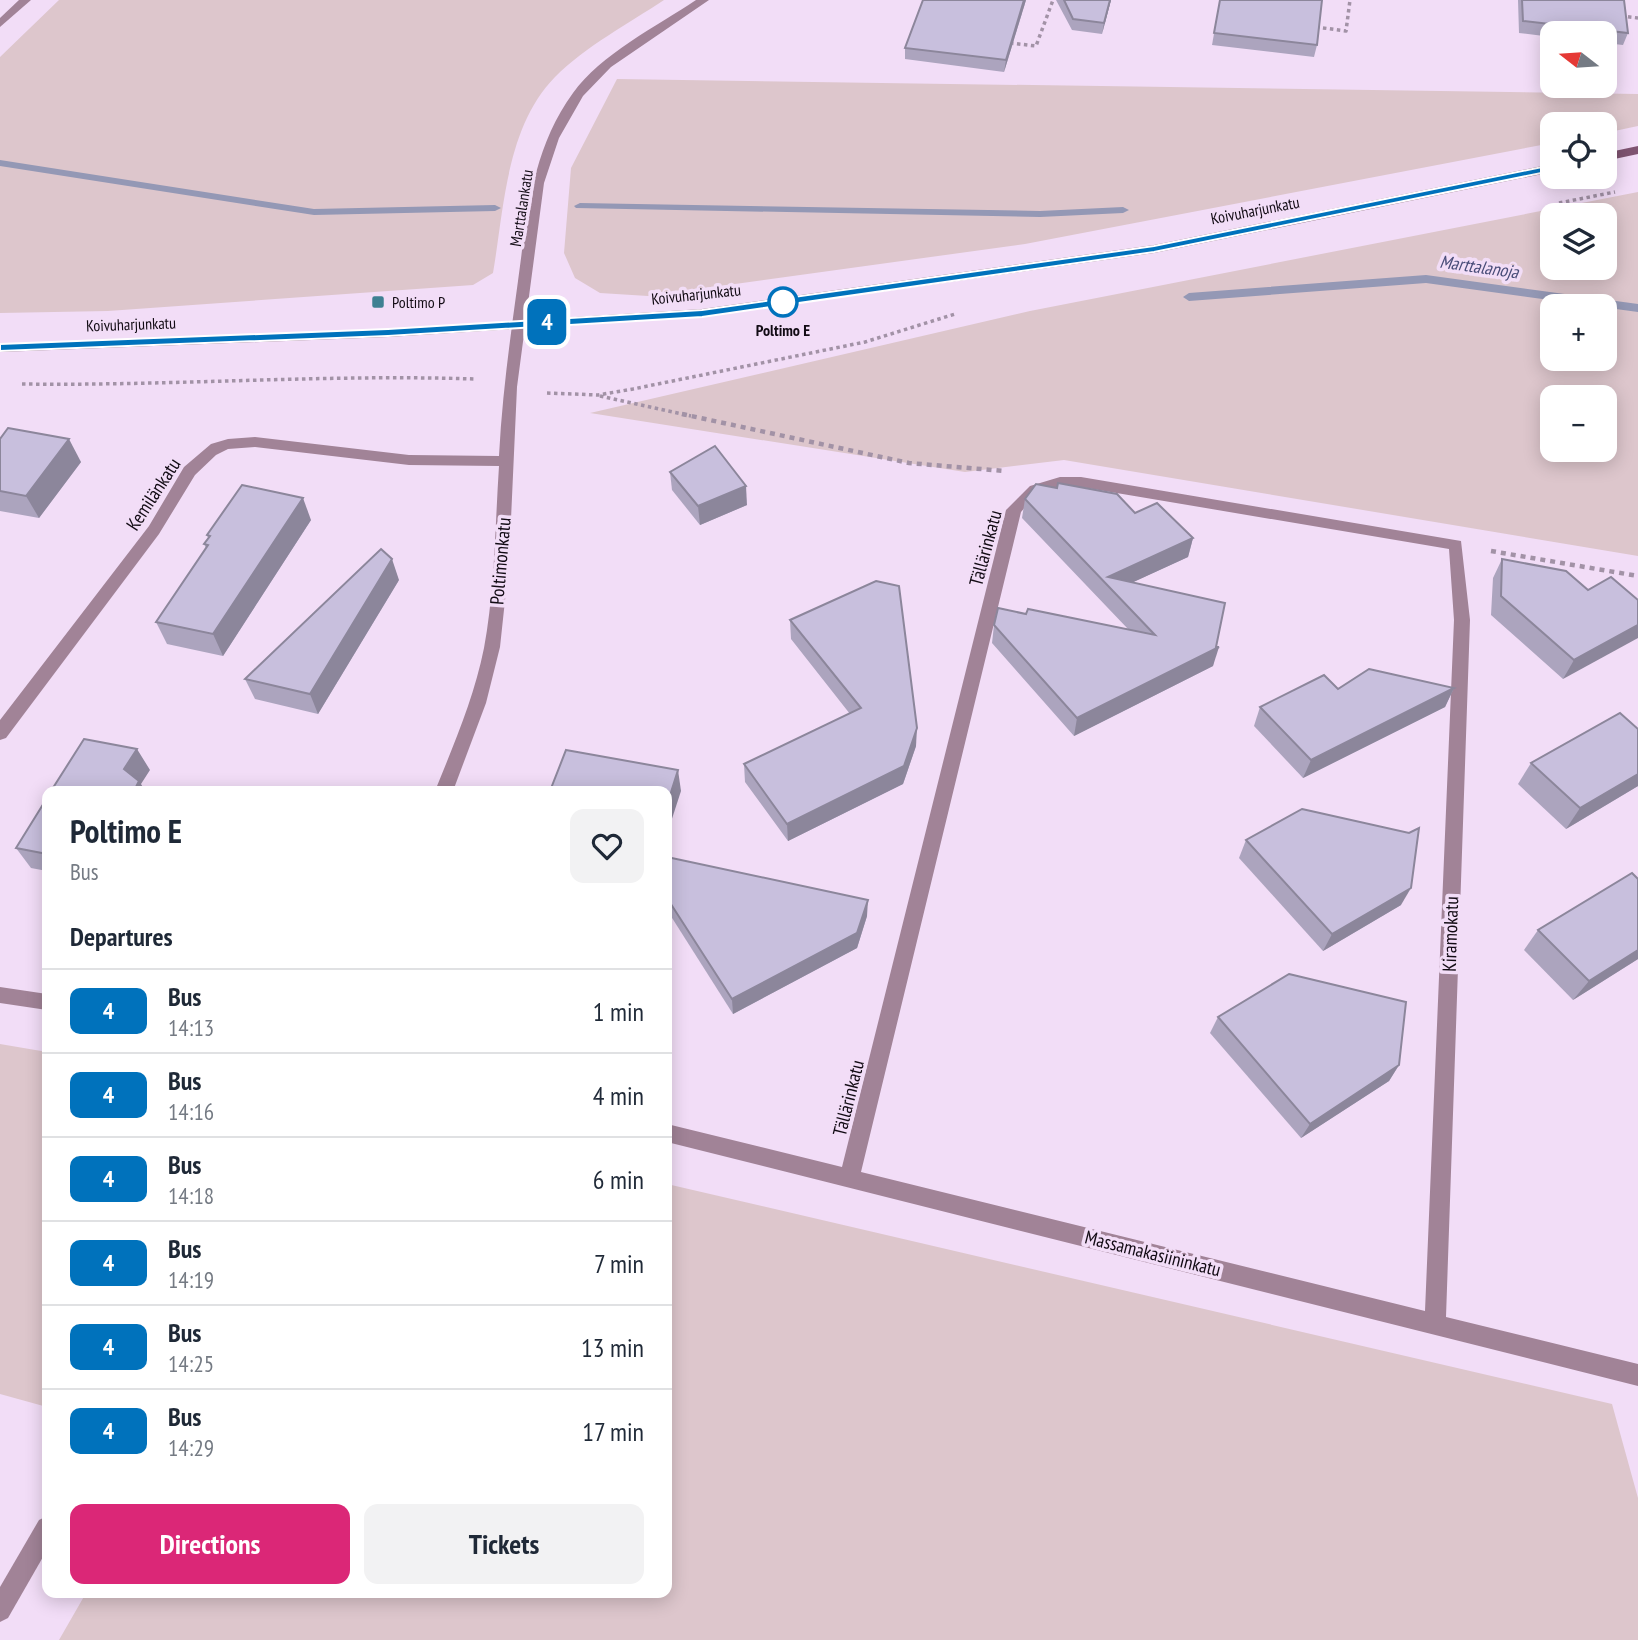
<!DOCTYPE html>
<html lang="en">
<head>
<meta charset="utf-8">
<style>
	:root { --surface:#fff; --page:#f2f2f3; --text:#1f2937; --muted:#747a83; --line:#e0e1e3; --accent:#db2777 }
	body { margin:0; font-family:"PT Sans Narrow",sans-serif; background:var(--page); color:var(--text); height:100vh; display:flex; flex-direction:column; font-size:26px; white-space:nowrap }
	* { box-sizing:border-box; margin:0 }
	p { font-size:23px; color:var(--muted) }
	.icon { flex:none; width:38px; height:38px; fill:none; stroke:currentColor; stroke-width:2; stroke-linecap:round; stroke-linejoin:round }
	.map { position:relative; flex:1; overflow:hidden }
	.details { position:absolute; left:42px; top:786px; width:630px; height:812px; display:flex; flex-direction:column; background:var(--surface); border-radius:14px; box-shadow:0 4px 18px #0003 }
	.details>* { flex:none }
	.badge { padding:0 14px; border-radius:10px; font-size:24px; line-height:46px }
	.needle { width:46px; rotate:287deg }
	.controls { position:absolute; left:1540px; top:21px; display:grid; gap:14px }
	.controls a { display:grid; place-items:center; width:77px; height:77px; border-radius:14px; background:var(--surface); box-shadow:0 4px 18px #0003; font-size:35px }
	.map>.badge { position:absolute; translate:-50% -50%; box-shadow:0 0 0 4px #fff }
	h2 { padding:0 28px; font-size:26px; line-height:63px }
	.round { display:grid; place-items:center; flex:none; width:74px; height:74px; border-radius:14px; background:var(--page) }
	.head { display:flex; align-items:center; justify-content:space-between; height:119px; padding:0 28px }
	h1 { font-size:33px; font-weight:700; line-height:52px }
	.cta { display:flex; gap:14px; margin-top:auto; padding:14px 28px }
	.cta a { flex:1; height:80px; border-radius:14px; background:var(--accent); color:#fff; font-size:28px; font-weight:700; line-height:80px; text-align:center }
	.cta a+a { background:var(--page); color:var(--text) }
	ul { padding:0; list-style:none }
	li { display:flex; align-items:center; gap:21px; height:84px; padding:0 28px; border-top:2px solid var(--line) }
	li div { flex:1 }
	li b { display:block; font-size:26px }
	li em { font-style:normal }
	li .badge { min-width:77px; font-weight:700; text-align:center }
	.map>svg:first-child { display:block }
	.green { fill:#ddc6cc; fill-rule:evenodd }
	.lines { fill:none; stroke-linecap:round; stroke-linejoin:round }
	.stream { fill:#9498b5; fill-rule:evenodd }
	.path-far1 { stroke:#a292a6; stroke-width:3.5; stroke-dasharray:3.5 3.5; stroke-linecap:butt }
	.path { stroke:#a292a6; stroke-width:4.5; stroke-dasharray:5 5; stroke-linecap:butt }
	.street { fill:#a18397; fill-rule:evenodd }
	.secondary { fill:#7f5471; fill-rule:evenodd }
	.wall { fill:#aca4be }
	.shaded-wall { fill:#8c869b }
	.building { fill:#c8bfdd; stroke:#8c869b; stroke-width:2 }
	.line { fill:#0072bc; stroke:#fff; stroke-width:2 }
	.poi-dot { fill:#3e8092; stroke:#f2ddf7; stroke-width:2.5 }
	.stop-dot { fill:#fff; stroke:#0072bc; stroke-width:3.5 }
	.labels { text-anchor:middle; stroke-width:7; stroke-linejoin:round; paint-order:stroke }
	.far-street-label { font-size:16px; fill:#120b14; stroke:#f2ddf7 }
	.far-poi-label { font-size:16px; fill:#120b14; stroke:#f2ddf7; text-anchor:start }
	.far-stop-label { font-size:16px; font-weight:bold; fill:#120b14; stroke:#f2ddf7 }
	.far-water-label { font-size:18px; font-style:italic; fill:#484c78; stroke:#f2ddf7 }
	.street-label { font-size:19px; fill:#120b14; stroke:#f2ddf7 }
</style>
</head>
<body>
<div class="map">
<svg width="1638" height="1640" viewBox="0 0 1638 1640">
	<rect width="100%" height="100%" fill="#f2ddf7"/>
	<g class="green">
		<path d="M59 0H664C628 24 586 46 555 77 506 127 504 209 493 273L473 285 108 311 0 313V57Z"/>
		<path d="M617 79 1638 94V126L1605 133V124H1552V143L1025 244 648 296 600 293 575 278 564 253 571 168Z"/>
		<path d="M1638 192V556L1064 460 965 472 590 413 1030 311ZM1605 215V268H1552V215ZM1605 306V359H1552V306ZM1605 397V450H1552V397Z"/>
		<path d="M0 1044 47 1052V1407L0 1394Z"/>
		<path d="M667 1184 1612 1404 1638 1498V1640H59L86 1593 667 1592Z"/>
	</g>
	<g class="lines">
		<g class="stream">
			<path d="M0 160 314 209 495 205 501 208 495 211 314 215 0 166Z"/>
			<path d="M580 203 1040 211 1123 207 1129 210 1123 213 1040 217 576 208 574 206Z"/>
			<path d="M1426 275 1638 304V312L1426 283 1189 301 1183 297 1189 293Z"/>
		</g>
		<g class="path-far1">
			<path d="M1621 16 1638 18"/>
			<path d="M1316 27 1346 31 1350 0"/>
			<path d="M1010 43 1036 46 1053 0"/>
			<path d="M1559 203 1615 192"/>
			<path d="M22 384C173 386 324 374 475 379"/>
			<path d="M547 393 598 395 633 389 865 342 955 314"/>
			<path d="M600 396 691 416"/>
		</g>
		<g class="path">
			<path d="M682 414 909 463 1004 471"/>
			<path d="M1491 551 1638 576"/>
		</g>
		<g class="street">
			<path d="M19 0H31L0 27V18Z"/>
			<path d="M696 0H709L611 67 583 96 559 138 544 183 517 387 509 563 500 647 486 703 453 791H435C454 744 474 698 484 648 495 589 495 526 499 466L409 465 255 447 228 449 216 455 195 475 159 534 6 738 0 740V720L149 526 184 467 211 444 228 439 255 437 409 455 499 456C502 397 510 339 518 281 527 215 532 149 573 93 600 55 657 26 696 0Z"/>
			<path d="M1060 477H1081L1461 541 1470 620 1446 1317 1638 1364V1386L667 1142V1124L842 1167 1006 510 1030 486ZM1081 487 1449 549 1454 620 1425 1311 861 1172 1021 512C1038 491 1055 487 1081 487Z"/>
			<path d="M0 987 47 994V1010L0 1003Z"/>
			<path d="M47 1516V1550L8 1618 0 1622V1587L39 1520Z"/>
		</g>
		<g class="secondary">
			<path d="M1638 146V154L1605 161V153Z"/>
			<path d="M1552 164V172L1154 253 702 317 388 337 0 352V344L388 329 702 309 1154 245Z"/>
		</g>
	</g>
	<g class="wall">
		<path d="M1026 0 1004 72 905 59V48Z"/>
		<path d="M1056 0H1111L1102 34 1072 30Z"/>
		<path d="M1220 0 1317 45 1314 57 1212 45Z"/>
		<path d="M1518 0H1624L1628 33 1623 45 1605 43V33H1552V37L1519 33Z"/>
		<path d="M0 439 81 462 39 518 0 511Z"/>
		<path d="M670 472 747 505 700 525 672 490Z"/>
		<path d="M1025 499 1135 513 1193 538 1188 557 1133 582 1216 647 1213 666 1074 736 992 643 994 625 1026 614 1128 629 1022 518Z"/>
		<path d="M311 520 223 656 167 644 156 622 206 548 204 544 208 538 207 535Z"/>
		<path d="M1502 559 1588 590 1638 600 1563 679 1491 615 1493 578Z"/>
		<path d="M399 580 318 714 255 699 245 679Z"/>
		<path d="M790 620 916 746 903 784 788 841 745 782 744 764 850 714 791 639Z"/>
		<path d="M1454 688 1445 707 1303 778 1254 726 1260 707 1338 689Z"/>
		<path d="M1638 729V786L1566 829 1518 784 1531 763Z"/>
		<path d="M47 798V871L31 868 16 848Z"/>
		<path d="M1246 840 1401 905 1323 951 1239 858Z"/>
		<path d="M667 857 867 916 857 948 733 1014 667 910Z"/>
		<path d="M1538 930 1638 959 1573 1000 1524 950Z"/>
		<path d="M1218 1017 1399 1065 1389 1081 1301 1138 1210 1033Z"/>
	</g>
	<g class="shaded-wall">
		<path d="M1024 0H1026L1004 72 1006 60Z"/>
		<path d="M1110 0H1111L1102 34 1104 23Z"/>
		<path d="M69 439 81 462 39 518 26 496Z"/>
		<path d="M746 486 747 505 700 525 698 506Z"/>
		<path d="M303 498 311 520 223 656 213 634Z"/>
		<path d="M1193 538 1188 557 1114 591 1108 577Z"/>
		<path d="M392 559 399 580 318 714 310 694Z"/>
		<path d="M1638 625V638L1563 679 1574 660Z"/>
		<path d="M1219 647 1213 666 1074 736 1077 718Z"/>
		<path d="M1454 688 1445 707 1303 778 1311 760Z"/>
		<path d="M917 728 916 746 903 784 788 841 787 824Z"/>
		<path d="M137 749 150 770 141 784 145 791H134L124 769Z"/>
		<path d="M678 770 681 791 667 834V805Z"/>
		<path d="M1638 774V786L1566 829 1580 808Z"/>
		<path d="M1411 888 1401 905 1323 951 1332 934Z"/>
		<path d="M868 900 867 916 857 948 733 1014 732 999Z"/>
		<path d="M1638 950V959L1573 1000 1589 981Z"/>
		<path d="M1399 1065 1389 1081 1301 1138 1310 1124Z"/>
	</g>
	<g class="building">
		<path d="M923 0H1024L1006 60 905 48Z"/>
		<path d="M1064 0H1110L1104 23 1073 19Z"/>
		<path d="M1220 0H1322L1317 45 1214 33Z"/>
		<path d="M1522 0H1624L1628 33 1523 21Z"/>
		<path d="M8 428 69 439 26 496 0 491V439Z"/>
		<path d="M715 446 746 486 698 506 670 472Z"/>
		<path d="M1058 483 1117 494 1135 513 1157 503 1193 538 1108 577 1225 603 1216 647H1219L1077 718 994 625 998 608 1026 614 1028 609 1155 635 1025 499 1036 484 1057 488Z"/>
		<path d="M242 485 303 498 213 634 156 622 208 545 204 544 210 536 207 535Z"/>
		<path d="M381 549 392 559 310 694 245 679Z"/>
		<path d="M1502 559 1566 571 1588 590 1611 577 1638 600V625L1574 660 1501 596Z"/>
		<path d="M876 581 899 586 917 728 904 766 787 824 744 764 861 708 790 620Z"/>
		<path d="M1369 669 1454 688 1311 760 1260 707 1324 675 1338 689Z"/>
		<path d="M1620 713 1638 729V774L1580 808 1531 763Z"/>
		<path d="M84 739 137 749 124 769 139 781 134 791H51Z"/>
		<path d="M566 750 678 770 667 805V791H550Z"/>
		<path d="M47 798V854L16 848Z"/>
		<path d="M1302 809 1409 833 1419 828 1411 888 1332 934 1246 840Z"/>
		<path d="M667 857 868 900 857 933 732 999 667 898Z"/>
		<path d="M1632 873 1638 879V950L1589 981 1538 930Z"/>
		<path d="M1289 974 1406 1002 1399 1065 1310 1124 1218 1017Z"/>
	</g>
	<path class="line" d="M1552 165 1557 168 1556 170 1154 252 702 317 388 336 0 351V344L388 329 702 310 1154 246Z"/>
	<rect class="poi-dot" x="371" y="295" width="14" height="14" rx="3.5"/>
	<circle class="stop-dot" cx="783" cy="302" r="14"/>
	<g class="labels">
		<g class="far-street-label">
			<text transform="translate(521 208) rotate(-81)" y="6">Marttalankatu</text>
			<text transform="translate(1255 210) rotate(-11)" y="6">Koivuharjunkatu</text>
			<text transform="translate(696 294) rotate(-6)" y="6">Koivuharjunkatu</text>
			<text transform="translate(131 324) rotate(-2)" y="6">Koivuharjunkatu</text>
		</g>
		<g class="far-poi-label">
			<text x="392" y="308">Poltimo P</text>
		</g>
		<g class="far-stop-label">
			<text x="783" y="336">Poltimo E</text>
		</g>
		<g class="far-water-label">
			<text transform="translate(1479 267) rotate(8)" y="6">Marttalanoja</text>
		</g>
		<g class="street-label">
			<text transform="translate(153 494) rotate(-57)" y="7">Kemilänkatu</text>
			<text transform="translate(985 548) rotate(-75)" y="7">Tällärinkatu</text>
			<text transform="translate(500 561) rotate(-85)" y="7">Poltimonkatu</text>
			<text transform="translate(1450 934) rotate(-88)" y="7">Kiramokatu</text>
			<text transform="translate(848 1098) rotate(-76)" y="7">Tällärinkatu</text>
			<text transform="translate(1153 1253) rotate(14)" y="7">Massamakasiininkatu</text>
		</g>
	</g>
</svg>
<div class="controls">
<a><svg class="needle" viewBox="-14 -14 28 28"><path d="M0-13l5 13h-10z" fill="#e53935"/><path d="M0 13l5-13h-10z" fill="#747a83"/></svg></a>
<a><svg class="icon" aria-label="locate" viewBox="0 0 24 24"><circle cx="12" cy="12" r="6"/><path d="M12 2v4M12 18v4M2 12h4M18 12h4"/></svg></a>
<a><svg class="icon" aria-label="layers" viewBox="0 0 24 24"><path d="M12 4l9 5-9 5-9-5zM3 14l9 5 9-5"/></svg></a>
<a>+</a>
<a>−</a>
</div>
<b class="badge" style="left:547px;top:322px;background:#0072bc;color:#fff">4</b>
<section class="details">
<div class="head"><div><h1>Poltimo E</h1><p>Bus</p></div><a class="round"><svg class="icon" aria-label="heart" viewBox="0 0 24 24"><path d="M12 20l-8-8c-3-5 5-10 8-4 3-6 11-1 8 4z"/></svg></a></div>
<h2>Departures</h2>
<ul>
<li><span class="badge" style="background:#0072bc;color:#fff">4</span><div><b>Bus</b><p>14:13</p></div><em>1 min</em></li>
<li><span class="badge" style="background:#0072bc;color:#fff">4</span><div><b>Bus</b><p>14:16</p></div><em>4 min</em></li>
<li><span class="badge" style="background:#0072bc;color:#fff">4</span><div><b>Bus</b><p>14:18</p></div><em>6 min</em></li>
<li><span class="badge" style="background:#0072bc;color:#fff">4</span><div><b>Bus</b><p>14:19</p></div><em>7 min</em></li>
<li><span class="badge" style="background:#0072bc;color:#fff">4</span><div><b>Bus</b><p>14:25</p></div><em>13 min</em></li>
<li><span class="badge" style="background:#0072bc;color:#fff">4</span><div><b>Bus</b><p>14:29</p></div><em>17 min</em></li>
</ul>
<div class="cta"><a>Directions</a><a>Tickets</a></div>
</section>
</div>
</body>
</html>
